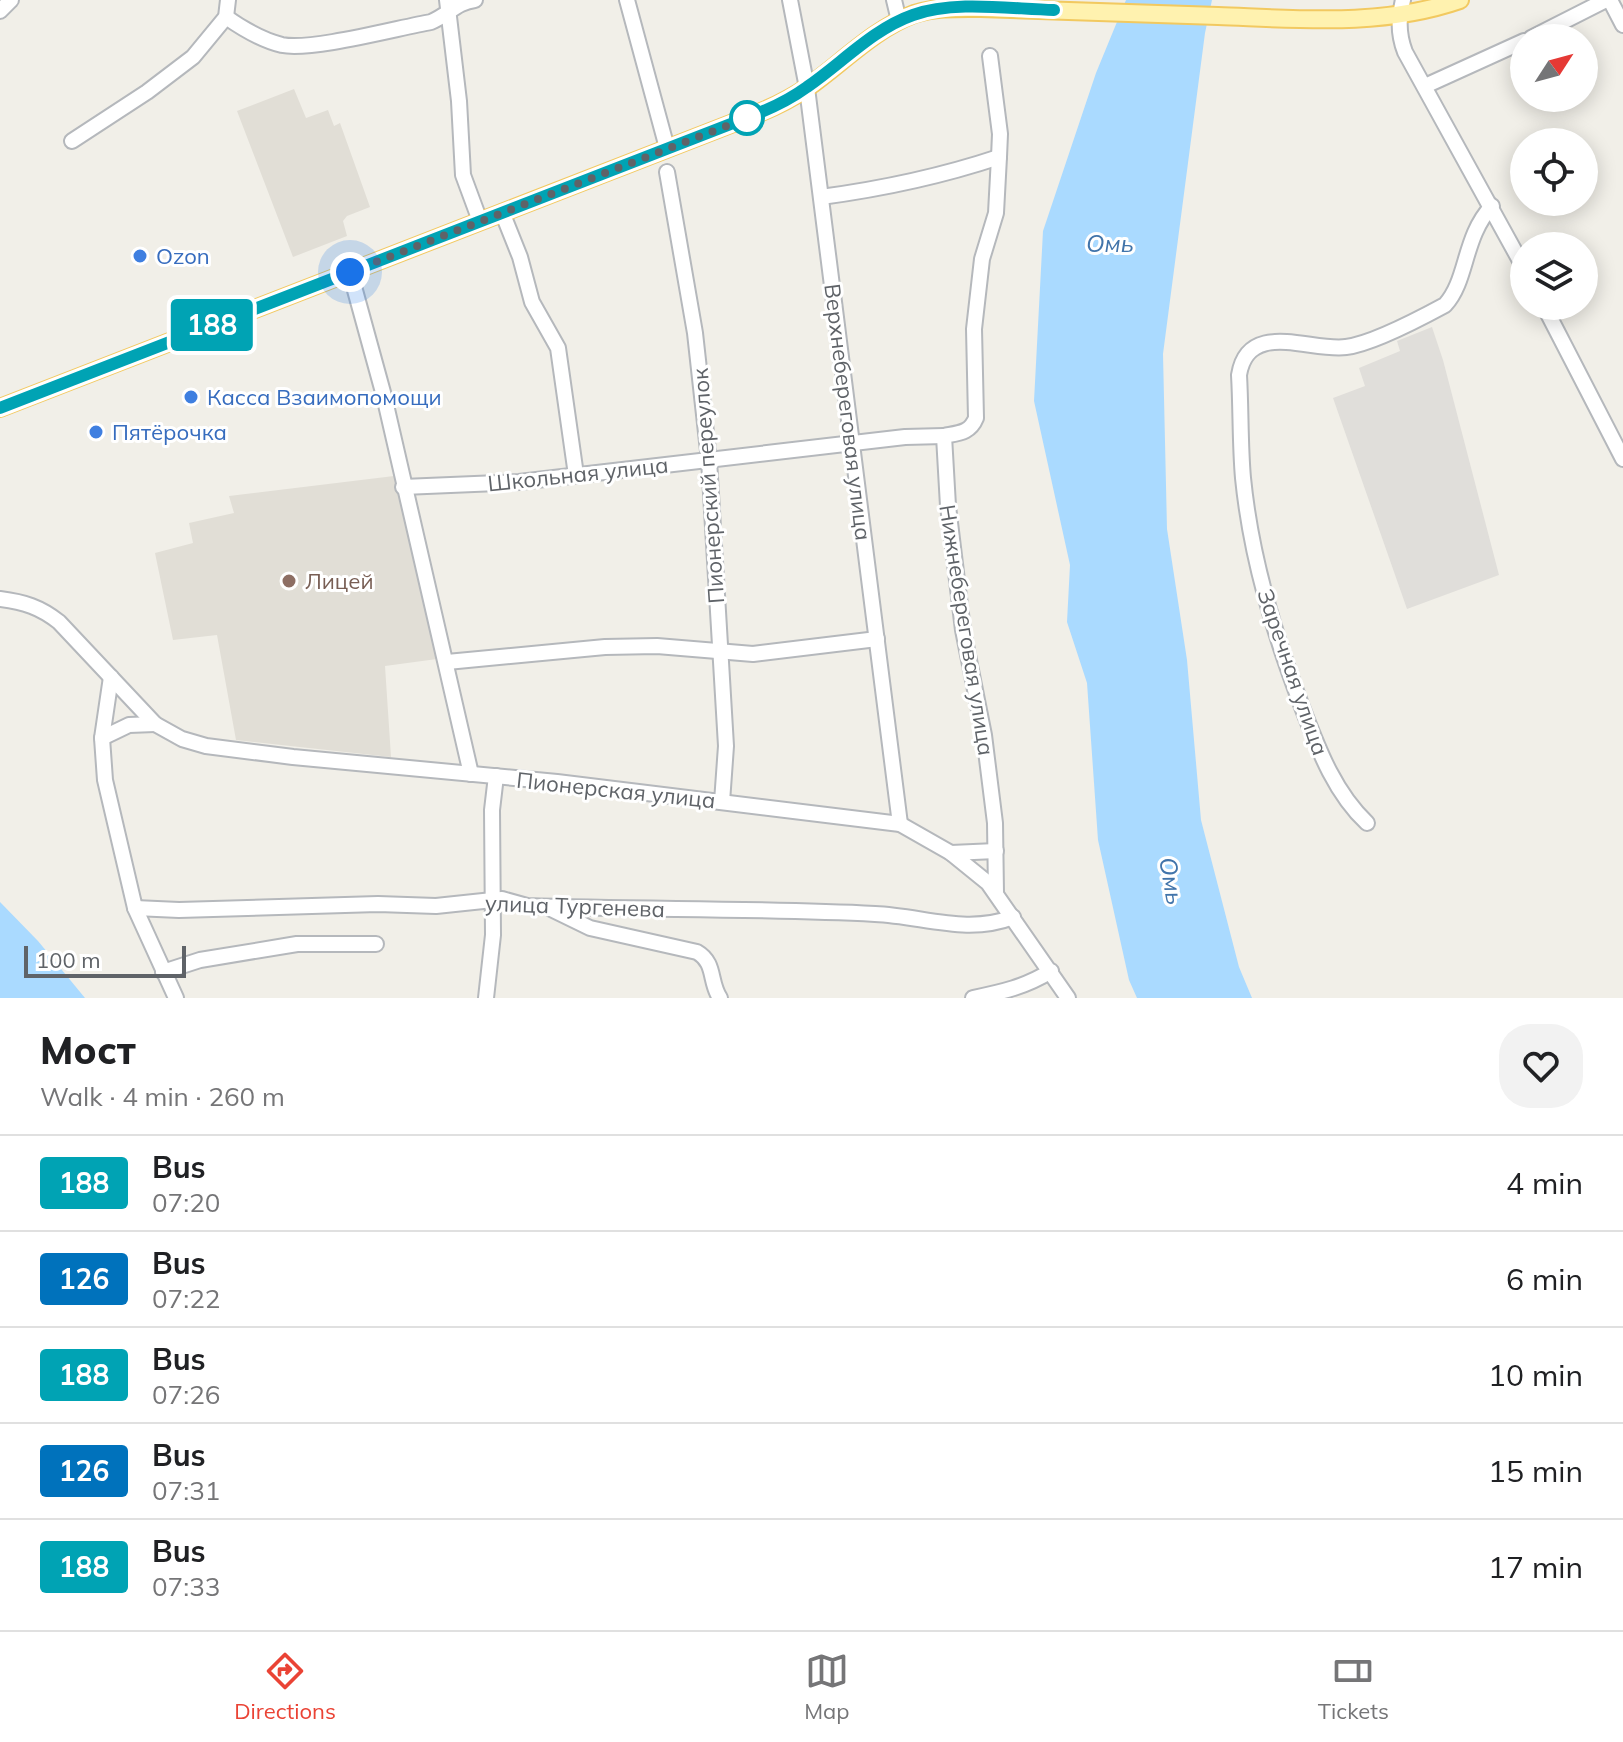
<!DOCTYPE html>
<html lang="en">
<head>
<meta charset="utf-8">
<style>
	:root { --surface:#fff; --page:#f2f2f2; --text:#202124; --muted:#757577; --line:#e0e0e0; --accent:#ea4335 }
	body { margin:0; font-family:Mulish,sans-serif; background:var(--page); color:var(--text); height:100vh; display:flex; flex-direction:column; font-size:30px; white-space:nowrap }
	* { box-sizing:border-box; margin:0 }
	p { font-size:26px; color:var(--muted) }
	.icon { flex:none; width:44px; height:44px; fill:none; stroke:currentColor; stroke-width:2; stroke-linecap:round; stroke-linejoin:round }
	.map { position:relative; height:998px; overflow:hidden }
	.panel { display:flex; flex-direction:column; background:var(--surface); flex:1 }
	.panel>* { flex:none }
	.badge { padding:0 16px; border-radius:6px; font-size:28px; line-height:52px }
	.needle { width:52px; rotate:54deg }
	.controls { position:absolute; left:1510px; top:24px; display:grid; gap:16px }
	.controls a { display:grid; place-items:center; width:88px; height:88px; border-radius:50%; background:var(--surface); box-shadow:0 4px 20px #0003; font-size:40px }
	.scale { position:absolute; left:24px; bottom:20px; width:162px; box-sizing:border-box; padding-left:8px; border:4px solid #5f6368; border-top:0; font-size:22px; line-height:28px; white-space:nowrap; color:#5f6368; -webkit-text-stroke:6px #fff; paint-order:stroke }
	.you { position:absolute; width:40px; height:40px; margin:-20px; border:6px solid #fff; border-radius:50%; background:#1a73e8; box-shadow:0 0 0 12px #1a73e833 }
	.map>.badge { position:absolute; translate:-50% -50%; box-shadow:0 0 0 4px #fff }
	.round { display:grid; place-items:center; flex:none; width:84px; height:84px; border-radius:32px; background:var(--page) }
	.summary { display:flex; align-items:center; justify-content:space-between; height:136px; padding:0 40px }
	h1 { font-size:38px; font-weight:800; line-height:60px }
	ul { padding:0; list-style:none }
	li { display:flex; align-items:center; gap:24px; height:96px; padding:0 40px; border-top:2px solid var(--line) }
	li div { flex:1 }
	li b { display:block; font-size:30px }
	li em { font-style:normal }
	li .badge { min-width:88px; font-weight:700; text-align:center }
	.tab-bar { display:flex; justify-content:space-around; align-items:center; height:112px; border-top:2px solid var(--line); background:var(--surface); font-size:22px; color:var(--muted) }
	.tab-bar a { display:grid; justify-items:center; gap:4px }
	.tab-bar .active { color:var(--accent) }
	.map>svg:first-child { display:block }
	.industrial { fill:#e0deda }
	.education { fill:#e1ded6 }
	.water { fill:#aadaff }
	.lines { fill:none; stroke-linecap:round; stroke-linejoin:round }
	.minor-casing { stroke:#b5b8bc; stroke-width:18 }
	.major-casing { stroke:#f2c960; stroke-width:20 }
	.minor { stroke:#fff; stroke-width:14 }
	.major { stroke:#fff2af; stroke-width:16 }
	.line-casing { stroke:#fff; stroke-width:18 }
	.line { stroke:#00a3b4; stroke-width:12 }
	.walk { stroke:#5f6368; stroke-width:8; stroke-dasharray:0 14.4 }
	.stop-dot { fill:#fff; stroke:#00a3b4; stroke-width:4 }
	.shop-dot { fill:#3f7fe0; stroke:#fff; stroke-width:3 }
	.education-dot { fill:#8d6e63; stroke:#fff; stroke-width:3 }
	.labels { text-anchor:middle; stroke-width:6; stroke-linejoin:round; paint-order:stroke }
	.shop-label { font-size:22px; fill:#366cbe; stroke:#fff; text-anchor:start }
	.street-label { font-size:22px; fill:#5f6368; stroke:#fff }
	.education-label { font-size:22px; fill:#785e54; stroke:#fff; text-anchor:start }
	.water-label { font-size:24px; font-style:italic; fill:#4174aa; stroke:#fff }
</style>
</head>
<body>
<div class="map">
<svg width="1623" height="998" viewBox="0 0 1623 998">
	<rect width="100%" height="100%" fill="#f1efe8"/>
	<path class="industrial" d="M1432 327 1443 360 1499 575 1407 609 1333 398 1365 386 1359 368 1400 351 1397 341Z"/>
	<g class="education">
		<path d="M294 89 306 118 328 110 334 126 340 123 370 207 347 216 343 221 347 236 293 257 237 111Z"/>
		<path d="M394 476 437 659 385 666 391 757 236 740 217 635 173 640 155 553 193 543 189 523 234 513 229 496Z"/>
	</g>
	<g class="water">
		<path d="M1126 0H1212L1205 33 1163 354 1167 529 1187 660 1201 820 1239 967 1252 998H1137L1129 980 1098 840 1087 683 1067 622 1070 565 1034 401 1043 231 1096 73Z"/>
		<path d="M0 902 38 941 85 998H0Z"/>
	</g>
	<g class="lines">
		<g class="minor-casing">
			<g id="minor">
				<path d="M447 0 459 101 463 175 480 221"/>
				<path d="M627 0 667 148"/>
				<path d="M790 0 807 88 900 824"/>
				<path d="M894 0 899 21"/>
				<path d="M1403 0C1398 18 1398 34 1405 52L1524 268"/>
				<path d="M1610 0 1623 25"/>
				<path d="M0 11 11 0"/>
				<path d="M226 17C243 29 261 40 282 45 312 51 397 28 431 22 448 15 457 2 475 0"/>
				<path d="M1531 38 1606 0"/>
				<path d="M990 56 1000 134 999 157 996 213 982 259 974 329 976 418C970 433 959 433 944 436L948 506 963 630 984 735 995 823 996 893"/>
				<path d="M1425 86 1524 41"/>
				<path d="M72 141 147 92 193 57 226 17 228 0"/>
				<path d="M667 172 695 333 709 460 726 746 722 802"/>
				<path d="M821 197C881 189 942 176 999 157"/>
				<path d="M502 212 520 257 532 302 558 348 576 475"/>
				<path d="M350 272 384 396 471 774"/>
				<path d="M1544 306 1623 459"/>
				<path d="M403 487 519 482 905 437 944 436"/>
				<path d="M0 599C24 602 40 607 59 622L155 724 182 739 206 746 293 757 557 782 900 824 951 853 988 883 1068 998"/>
				<path d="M447 662 605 647 657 646 753 654 877 639"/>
				<path d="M111 677 102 738 105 780 135 908 176 998"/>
				<path d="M102 738 129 725 155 724"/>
				<path d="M1367 823C1334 792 1318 748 1302 707 1274 633 1251 558 1243 478 1240 444 1241 409 1239 375 1248 319 1311 352 1346 347 1372 344 1421 318 1445 305 1468 280 1463 237 1492 206"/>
				<path d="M951 853 996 851"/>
				<path d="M135 908 179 910 378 904 436 906 502 899 527 906C643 910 759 908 875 914 923 916 967 935 1013 917"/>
				<path d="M551 909 590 928 697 952C716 963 709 982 720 998"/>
				<path d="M163 972 200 960 297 944H376"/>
				<path d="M486 998 493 935 492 810 496 776"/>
				<path d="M973 998C1002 992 1025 987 1051 971"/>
			</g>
		</g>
		<g class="major-casing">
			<path id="major" d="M0 408 759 113C776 106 792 98 808 87 842 63 874 29 914 14 936 7 958 8 981 8 1060 10 1139 13 1218 16 1299 19 1382 27 1460 0"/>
		</g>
		<use href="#minor" class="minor"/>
		<use href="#major" class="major"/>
	</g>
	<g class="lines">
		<g class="line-casing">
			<path id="line" d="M0 408 759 113C776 106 792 98 807 87 842 63 873 29 913 15 954 0 1011 9 1054 10"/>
		</g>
		<use href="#line" class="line"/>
		<path class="walk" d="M350 272 747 118"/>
	</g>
	<circle class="stop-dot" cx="747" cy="118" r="16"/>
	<g class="shop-dot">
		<circle cx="140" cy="256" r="8"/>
		<circle cx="191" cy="397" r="8"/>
		<circle cx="96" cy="432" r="8"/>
	</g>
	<circle class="education-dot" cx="289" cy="581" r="8"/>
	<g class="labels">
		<g class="shop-label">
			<text x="156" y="264">Ozon</text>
			<text x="207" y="405">Касса Взаимопомощи</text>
			<text x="112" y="440">Пятёрочка</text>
		</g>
		<g class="street-label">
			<text transform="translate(848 412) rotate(83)" y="8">Верхнебереговая улица</text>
			<text transform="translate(578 474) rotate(-6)" y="8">Школьная улица</text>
			<text transform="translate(708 486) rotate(-94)" y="8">Пионерский переулок</text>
			<text transform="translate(967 630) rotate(81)" y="8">Нижнебереговая улица</text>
			<text transform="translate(1293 672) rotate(71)" y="8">Заречная улица</text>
			<text transform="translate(616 790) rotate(6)" y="8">Пионерская улица</text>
			<text transform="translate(575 906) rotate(2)" y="8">улица Тургенева</text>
		</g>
		<g class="education-label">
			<text x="305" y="589">Лицей</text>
		</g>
		<g class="water-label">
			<text x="1110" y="252">Омь</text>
			<text transform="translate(1171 881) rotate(80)" y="8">Омь</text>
		</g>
	</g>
</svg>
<div class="controls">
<a><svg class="needle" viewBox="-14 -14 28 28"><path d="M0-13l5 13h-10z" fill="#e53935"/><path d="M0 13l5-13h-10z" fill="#757577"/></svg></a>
<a><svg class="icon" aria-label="locate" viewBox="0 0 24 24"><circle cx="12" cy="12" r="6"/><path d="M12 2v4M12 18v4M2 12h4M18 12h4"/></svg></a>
<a><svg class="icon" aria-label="layers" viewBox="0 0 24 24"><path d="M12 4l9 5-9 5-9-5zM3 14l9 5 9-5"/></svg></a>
</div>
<div class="scale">100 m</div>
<div class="you" style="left:350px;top:272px"></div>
<b class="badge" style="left:212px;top:325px;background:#00a3b4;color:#fff">188</b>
</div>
<section class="panel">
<div class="summary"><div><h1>Мост</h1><p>Walk · 4 min · 260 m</p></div><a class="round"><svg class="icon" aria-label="heart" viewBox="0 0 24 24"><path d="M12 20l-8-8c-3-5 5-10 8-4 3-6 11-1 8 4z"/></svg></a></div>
<ul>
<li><span class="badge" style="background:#00a3b4;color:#fff">188</span><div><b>Bus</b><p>07:20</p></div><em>4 min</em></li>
<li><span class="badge" style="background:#0072bc;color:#fff">126</span><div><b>Bus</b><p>07:22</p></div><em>6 min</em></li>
<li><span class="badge" style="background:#00a3b4;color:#fff">188</span><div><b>Bus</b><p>07:26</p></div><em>10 min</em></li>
<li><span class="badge" style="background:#0072bc;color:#fff">126</span><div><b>Bus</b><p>07:31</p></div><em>15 min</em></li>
<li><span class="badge" style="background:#00a3b4;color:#fff">188</span><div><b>Bus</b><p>07:33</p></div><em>17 min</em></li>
</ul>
</section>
<nav class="tab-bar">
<a class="active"><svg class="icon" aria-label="directions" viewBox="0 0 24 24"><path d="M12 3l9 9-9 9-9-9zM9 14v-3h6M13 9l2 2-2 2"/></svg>Directions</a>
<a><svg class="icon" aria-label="map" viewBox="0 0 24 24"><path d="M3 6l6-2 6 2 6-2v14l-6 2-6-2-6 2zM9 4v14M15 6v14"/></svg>Map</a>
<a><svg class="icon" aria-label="tickets" viewBox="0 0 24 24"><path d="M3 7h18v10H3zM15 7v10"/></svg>Tickets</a>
</nav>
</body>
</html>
